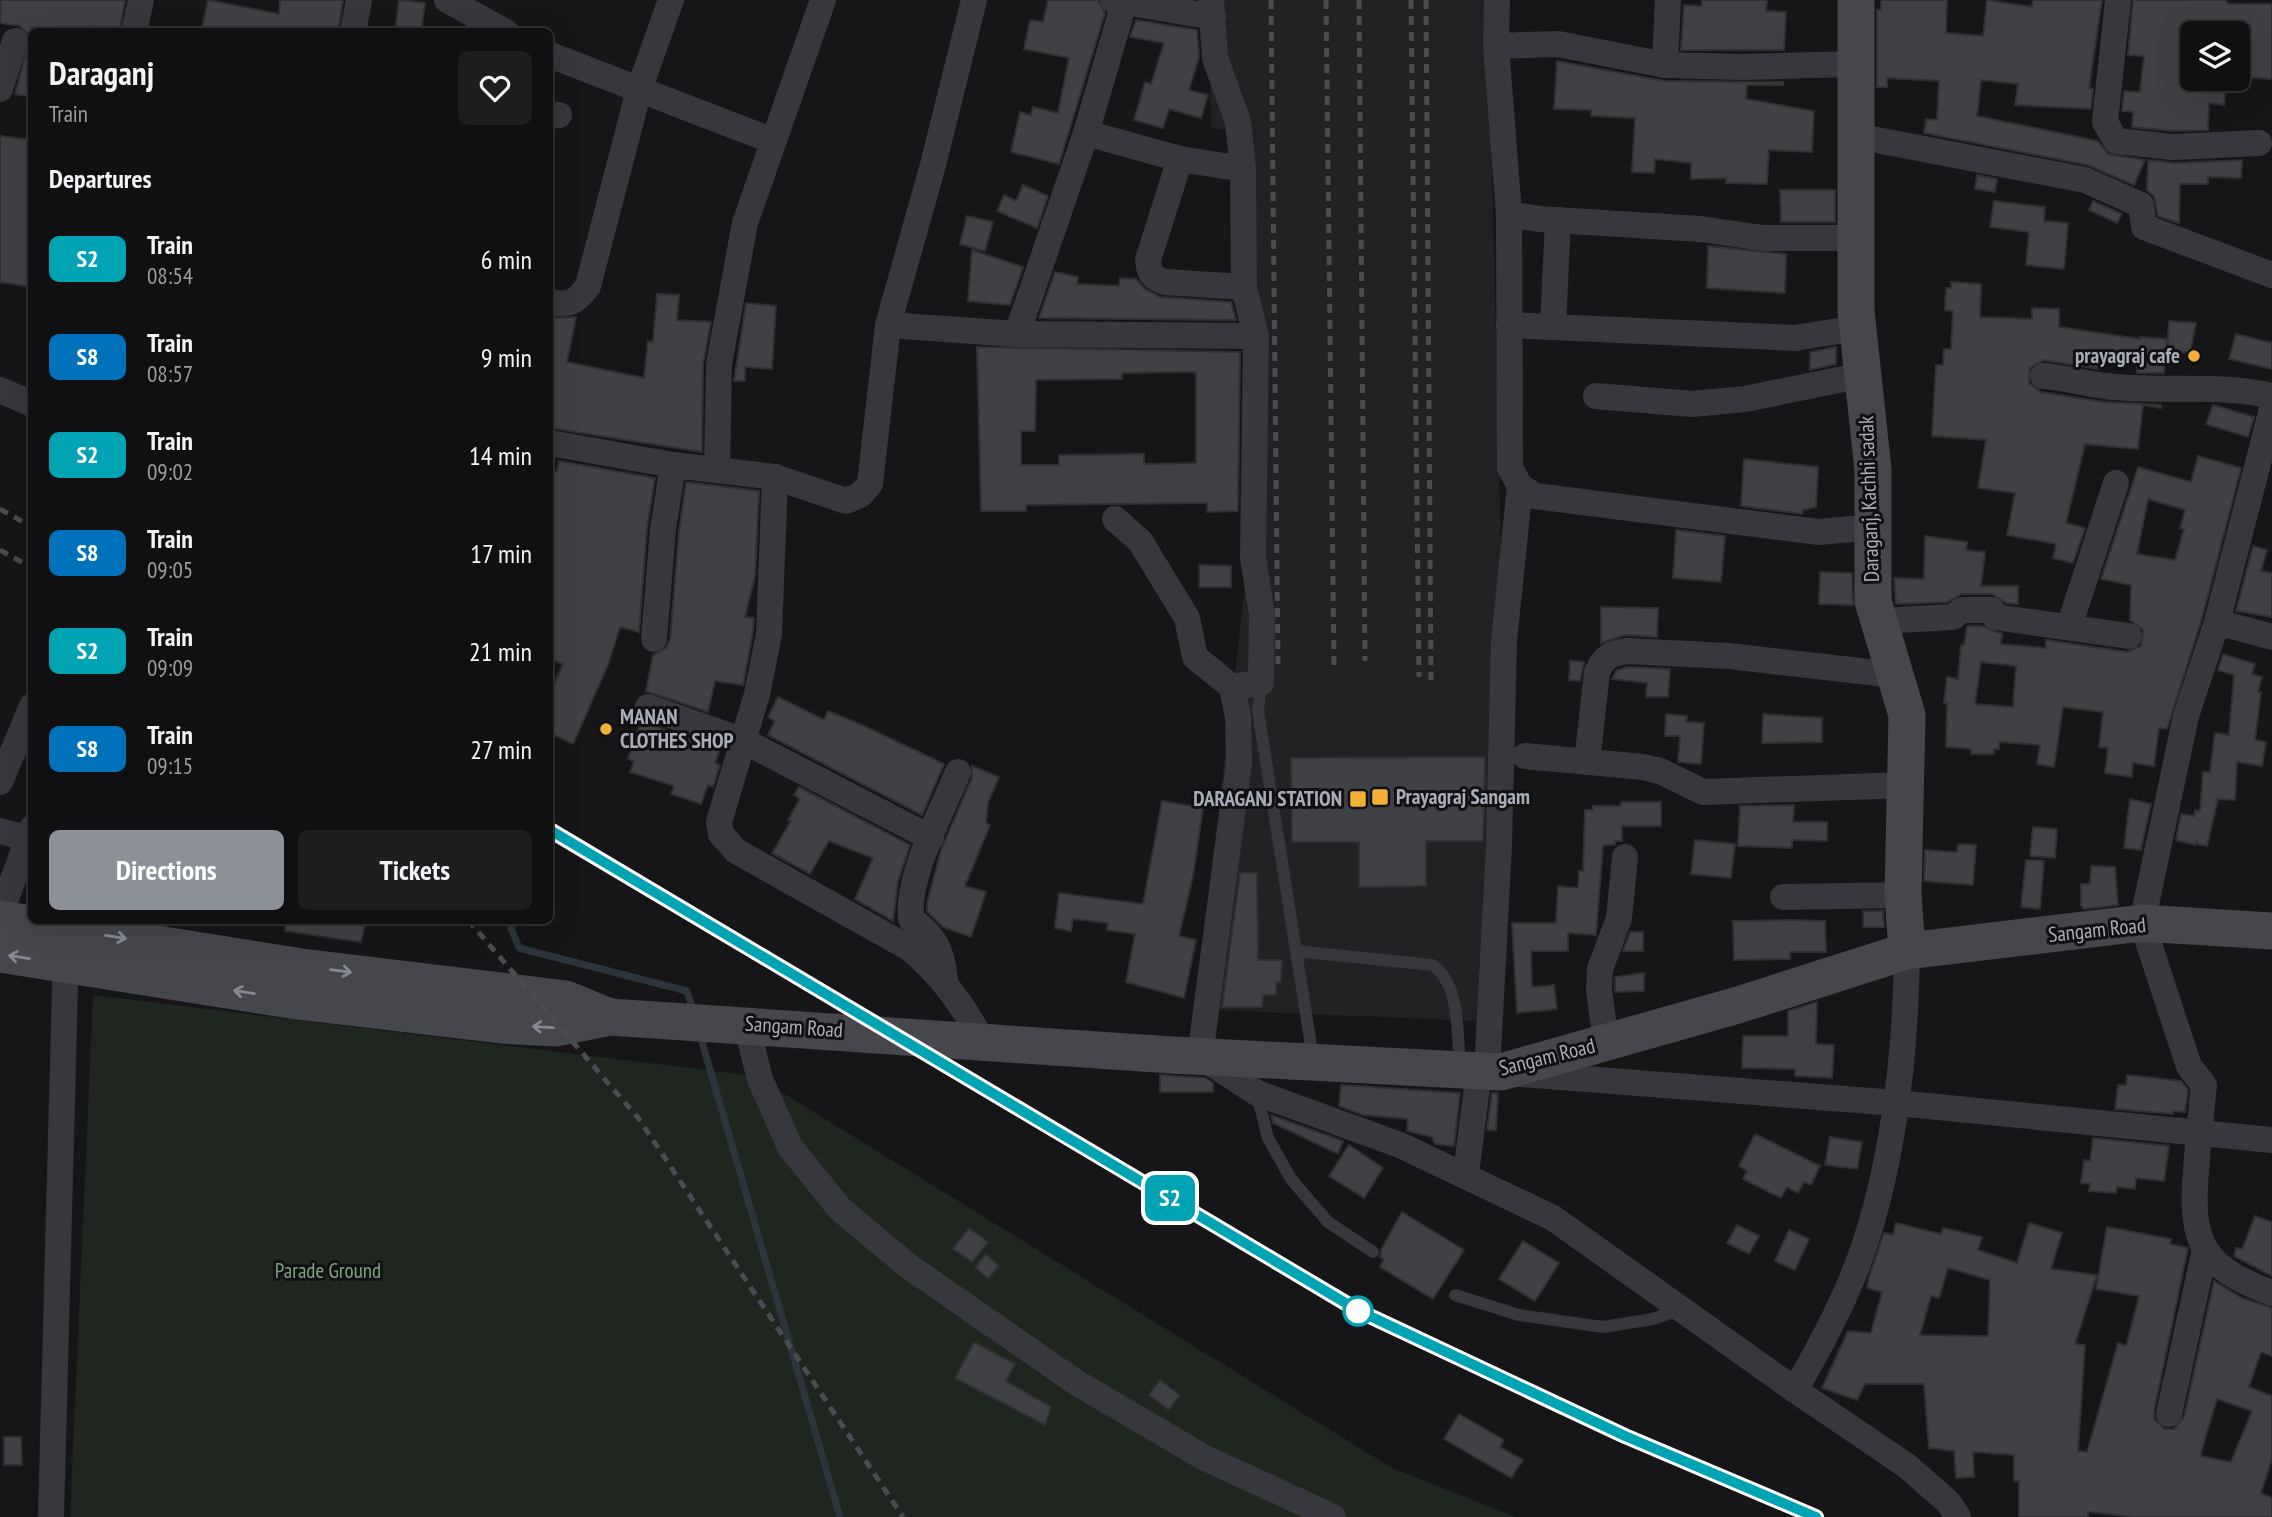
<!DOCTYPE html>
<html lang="en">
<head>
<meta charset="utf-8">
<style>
	:root { --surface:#101012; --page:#1e1e20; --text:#f1f3f6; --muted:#9c9d9f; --line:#303032; --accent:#8c9099 }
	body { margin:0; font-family:"PT Sans Narrow",sans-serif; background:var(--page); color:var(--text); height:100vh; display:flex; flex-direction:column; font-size:26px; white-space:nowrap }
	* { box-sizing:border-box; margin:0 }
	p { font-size:23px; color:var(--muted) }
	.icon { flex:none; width:38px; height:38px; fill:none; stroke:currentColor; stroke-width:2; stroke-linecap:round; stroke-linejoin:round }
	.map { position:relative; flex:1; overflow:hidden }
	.drawer { position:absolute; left:28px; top:28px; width:525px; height:896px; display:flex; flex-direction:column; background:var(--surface); border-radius:10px; box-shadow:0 7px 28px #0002,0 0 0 2px var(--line) }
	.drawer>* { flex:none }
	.badge { padding:0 14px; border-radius:10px; font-size:24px; line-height:46px }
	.fabs { position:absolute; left:2180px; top:21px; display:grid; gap:14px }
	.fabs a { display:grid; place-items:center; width:70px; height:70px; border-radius:10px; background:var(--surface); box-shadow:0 7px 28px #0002,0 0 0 2px var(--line); font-size:35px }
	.map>.badge { position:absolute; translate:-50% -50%; box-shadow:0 0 0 4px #fff }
	h2 { padding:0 21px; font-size:26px; line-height:63px }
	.round { display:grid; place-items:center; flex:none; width:74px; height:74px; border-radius:10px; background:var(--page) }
	.overview { display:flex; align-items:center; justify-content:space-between; height:119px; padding:0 21px }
	h1 { font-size:33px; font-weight:800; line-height:52px }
	.button { display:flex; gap:14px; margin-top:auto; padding:14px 21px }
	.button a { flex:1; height:80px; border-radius:10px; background:var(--accent); color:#fff; font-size:28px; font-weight:800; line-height:80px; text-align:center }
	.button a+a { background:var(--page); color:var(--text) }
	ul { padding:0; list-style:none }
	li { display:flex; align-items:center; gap:21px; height:98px; padding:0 21px }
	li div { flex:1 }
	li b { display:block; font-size:26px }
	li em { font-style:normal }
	li .badge { min-width:77px; font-weight:700; text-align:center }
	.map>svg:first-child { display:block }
	.built { fill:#222225 }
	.green { fill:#1e261f }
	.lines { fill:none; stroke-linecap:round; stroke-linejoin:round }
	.stream { stroke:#2c353c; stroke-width:7 }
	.building { fill:#404145; stroke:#303034; stroke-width:2; fill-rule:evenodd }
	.lane { stroke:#37383d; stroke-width:12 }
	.street { stroke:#37383d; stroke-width:26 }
	.secondary { stroke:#45474d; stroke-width:37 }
	.rail { stroke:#4a4c52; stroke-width:5; stroke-dasharray:9 7; stroke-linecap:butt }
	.oneway { stroke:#858993 }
	.line-casing { stroke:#fff; stroke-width:16 }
	.line { stroke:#00a3b4; stroke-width:10 }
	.poi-dot { fill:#f2b134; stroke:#111113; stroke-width:2.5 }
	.stop-dot { fill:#fff; stroke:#00a3b4; stroke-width:3.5 }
	.labels { text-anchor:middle; stroke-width:6; stroke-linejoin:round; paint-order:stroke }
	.poi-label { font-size:21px; font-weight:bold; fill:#a8adb8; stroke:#111113; text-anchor:end }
	.street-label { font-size:21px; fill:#a8adb8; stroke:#111113 }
	.park-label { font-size:21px; fill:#7fa381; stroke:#111113 }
</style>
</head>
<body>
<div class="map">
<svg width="2272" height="1517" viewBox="0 0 2272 1517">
	<rect width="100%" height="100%" fill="#161618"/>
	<path class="built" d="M1209 0H1488L1505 724 1499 1022 1195 1009 1246 579 1243 132 1211 128Z"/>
	<path class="green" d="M93 995 755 1076 1392 1468 1516 1517H70Z"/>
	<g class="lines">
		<g class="stream">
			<path d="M515 920 511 928 519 948 687 991 694 1013"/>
			<path d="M700 1035 840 1517"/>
		</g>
	</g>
	<g class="building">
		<path d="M1 0H125L119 32 90 26V32L32 27V97L15 94 30 37 20 26 0 23Z"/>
		<path d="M208 0 279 14 280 0H343L338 32H201Z"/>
		<path d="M399 0 425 3 421 32H395Z"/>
		<path d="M1048 0H1098L1105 13 1059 164 1011 152 1020 112 1031 115 1033 107 1058 113 1069 58 1024 49 1030 20 1043 22Z"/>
		<path d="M1702 0H1767L1766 11 1786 12 1784 50H1681L1684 5 1702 6Z"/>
		<path d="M1881 0H1947L1946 33 1983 36 1987 0 2032 7 2033 0H2102L2089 88 2093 89 2091 109 2015 105 2018 84 1981 80 1977 116 2098 141 2108 154 2145 160 2134 185 2088 165 1924 133 1926 119 1937 120 1939 81 1887 78V87H1877V10H1881Z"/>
		<path d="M2133 0H2225L2229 4H2272V79L2238 77V33H2193V79H2227L2224 105 2209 103 2208 130 2173 131 2132 127 2133 112 2122 111 2124 91 2140 92 2144 56 2128 55Z"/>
		<path d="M1136 20 1197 30 1199 57 1189 90 1208 95 1201 118 1169 109 1163 128 1134 120 1145 82 1151 84 1164 43 1130 37Z"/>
		<path d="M1557 61 1664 81 1783 82V85H1747L1746 99 1814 111 1812 152 1769 150 1767 184 1726 183V178L1691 179V163L1655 159 1654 173 1632 172 1635 118 1591 116V110L1554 109Z"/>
		<path d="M0 136 32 140V287L0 282Z"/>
		<path d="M2148 160 2174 163 2242 160 2241 178 2208 177V184H2180L2179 223 2158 216 2154 196 2147 190Z"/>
		<path d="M1977 175 1997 179 1995 192 1975 189Z"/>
		<path d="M1023 185 1048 196 1037 228 997 211 1004 195 1016 201Z"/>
		<path d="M1780 190H1835V222H1781Z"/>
		<path d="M1994 201 2045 207 2044 221 2068 223 2064 269 2026 265 2029 232 1990 227Z"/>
		<path d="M2093 201 2122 214 2117 223 2089 210Z"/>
		<path d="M967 216 993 222 985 251 960 244Z"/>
		<path d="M1708 246 1786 254 1785 293 1707 288Z"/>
		<path d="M972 250 1023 267 1010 305 968 301Z"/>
		<path d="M1055 272 1078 277 1077 284 1119 286 1120 278 1136 279 1145 289 1160 297 1231 302 1236 320 1039 318Z"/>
		<path d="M1951 282 1981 284 1980 317 2032 319V308L2059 309V327L2140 339V337L2167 339 2164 373H2137L2138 363 2102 358 2100 369 2044 360 2030 368 2029 383 2041 392 2104 402 2161 405V408L2143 405 2138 449 2085 444 2066 523 2085 528 2073 563 2053 558 2056 544 2007 535 2015 493 1978 488 1986 440 1932 436 1936 365H1943L1944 349H1951L1953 311 1945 310 1946 288H1951Z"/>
		<path d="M657 294 679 295 677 320 711 322 703 364 702 452 550 428V318L576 317 567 362 644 378 648 341 653 342Z"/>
		<path d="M746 303 776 306 772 369 745 367V381H734Z"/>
		<path d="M2169 321 2196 323 2190 353 2167 351Z"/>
		<path d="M2236 334 2272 343V369L2229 359Z"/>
		<path d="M977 347 1240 352 1238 511 1207 512V503L1026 505V511H981ZM1196 372V463L1144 464V454L1059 455V465H1021V431H1035L1036 380 1122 379V373Z"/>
		<path d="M1836 347V364L1810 370V352Z"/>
		<path d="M2213 405 2254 417 2248 437 2206 424Z"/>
		<path d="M2198 456 2241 468 2202 618 2167 729 2159 728 2154 766 2133 763 2132 777 2105 773 2108 748 2099 747 2103 712 2063 707 2054 767 2037 764 2040 745 1999 742V749H1994V754H1971V749L1946 747 1947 703H1944L1947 677 1958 679 1961 645H1964L1967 626H1982L2002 634 2001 644 2046 648V640L2127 652 2141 646 2143 630 2130 620 2131 585 2101 579 2138 467 2191 482ZM2148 499 2185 510 2180 528 2184 529 2175 560 2137 554ZM1981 662 2016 666 2013 707 1975 704Z"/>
		<path d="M1744 459 1818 467 1816 507 1803 510 1802 514 1741 506Z"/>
		<path d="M559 461 655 478 647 528 639 632 620 627 608 665 573 744 550 733V693L563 664 550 659V470L557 472Z"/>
		<path d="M686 482 759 491 755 576 745 617 754 618 753 632 743 685 715 681 708 712 646 691 653 655 666 648 670 640 679 531Z"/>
		<path d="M1676 530 1725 536 1721 582 1673 578Z"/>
		<path d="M1925 536 1967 542 1966 550 1985 552 1981 586H2018V604L2006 603 1992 594H1962L1947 602 1896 604 1894 578 1924 579Z"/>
		<path d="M2253 546 2267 550 2261 571 2272 573V617L2236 611Z"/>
		<path d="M1199 565 1231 566V587H1199Z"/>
		<path d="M1820 572 1852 573 1853 605 1819 604Z"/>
		<path d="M1601 607 1658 608 1657 637 1625 635 1601 643Z"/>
		<path d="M2223 654 2255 664 2252 674 2262 677 2258 692H2261L2255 740 2266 742 2262 766 2237 762 2235 800 2218 799 2207 846 2197 844V840L2196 845 2176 840 2181 814 2194 816 2195 810 2200 811 2203 772H2210L2215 733 2229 735 2234 675 2218 670Z"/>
		<path d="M1570 661 1584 662 1580 681 1569 680Z"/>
		<path d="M1628 667 1670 669 1668 697H1646L1647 683 1612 679 1617 670Z"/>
		<path d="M778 697 824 720 828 711 862 725 944 764 922 815 768 735 775 721 768 717Z"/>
		<path d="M1666 714 1687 716 1686 722 1704 723 1701 764 1678 762 1680 736H1665Z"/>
		<path d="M1763 714 1822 718V742L1762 743Z"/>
		<path d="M641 721 720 749 715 763 720 765 713 787 708 785 701 804 671 794 674 786 630 772 634 761 628 759Z"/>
		<path d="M1485 757 1483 841H1426V886L1359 887V842H1292L1291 758Z"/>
		<path d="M972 766 999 777 988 803 986 823 990 825 965 886 986 892 971 937 943 927 927 911V903L941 850 972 778Z"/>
		<path d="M799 787 910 845 898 881 893 921 855 899 873 858 829 841 810 874 772 853 791 821 788 820 800 799 794 795Z"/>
		<path d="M2130 799 2151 804 2141 850 2124 848Z"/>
		<path d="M1162 801 1203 808 1193 876 1179 936 1196 940 1184 998 1126 982 1135 934 1107 930 1108 923 1073 919 1071 931 1055 928 1059 893 1143 904Z"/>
		<path d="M1621 802H1661V826H1622V841H1615V845H1603L1596 935 1568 933V951H1531L1532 987 1554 985 1557 1009 1517 1013 1512 923H1556L1558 886 1578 888 1579 871H1583L1585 810H1593V806H1621Z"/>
		<path d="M1794 805 1793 822H1827V841L1792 840V848L1738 846 1740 806Z"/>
		<path d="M2033 827 2057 829 2055 858 2030 856Z"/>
		<path d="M1695 840 1735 844 1731 878 1691 874Z"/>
		<path d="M1958 844 1976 845 1973 885 1924 881 1925 850 1957 852Z"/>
		<path d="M2026 860 2044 861 2040 909 2021 907Z"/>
		<path d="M2091 866 2115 867 2118 905 2084 909 2081 905V884H2090Z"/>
		<path d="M1240 873H1257L1258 960H1282L1281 982H1276V995H1263L1262 1007H1222Z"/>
		<path d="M1863 911H1883L1884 927H1863Z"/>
		<path d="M286 920H366L361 942 285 931Z"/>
		<path d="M1790 920 1825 921 1826 952H1790V959L1734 960 1733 921Z"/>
		<path d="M1630 932H1643V951H1623Z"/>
		<path d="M1644 973V991L1615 992V977Z"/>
		<path d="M1817 1002 1816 1044 1834 1045 1832 1078 1795 1076V1069L1742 1068 1743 1036H1788V1011Z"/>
		<path d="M1160 1075 1205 1078 1213 1083V1092H1160Z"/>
		<path d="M2127 1075 2181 1081 2188 1090 2185 1112 2173 1111V1114L2115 1109 2118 1085H2126Z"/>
		<path d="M1341 1085 1460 1093 1454 1146 1435 1144 1432 1137 1407 1131 1408 1119 1363 1115 1339 1106Z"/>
		<path d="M1492 1093H1498L1496 1130H1487Z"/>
		<path d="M1271 1115 1343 1141 1338 1154 1273 1123Z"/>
		<path d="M1755 1134 1820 1166 1811 1185 1804 1182 1798 1193 1787 1187 1781 1198 1743 1179 1747 1171 1739 1166Z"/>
		<path d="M1830 1137 1862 1142 1857 1169 1825 1165Z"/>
		<path d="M2093 1138 2169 1146 2164 1181 2136 1178 2135 1189 2117 1187 2116 1193 2089 1191 2090 1184 2081 1183 2084 1160 2090 1161Z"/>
		<path d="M1349 1145 1383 1168 1364 1198 1329 1176Z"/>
		<path d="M1402 1212 1464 1250 1433 1299 1380 1267 1384 1259 1380 1257 1381 1250Z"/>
		<path d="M2255 1216 2272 1222V1276L2234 1256 2236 1248 2242 1249Z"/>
		<path d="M1896 1223 1941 1234 1943 1228 1982 1237 1978 1250 2017 1263 2029 1223 2062 1233 2051 1269 2097 1275 2075 1344 2085 1345 2078 1451 2087 1452 2118 1343 2126 1346 2139 1296 2096 1289 2107 1227 2171 1239 2170 1244 2188 1248 2154 1411V1419L2165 1429H2174L2184 1417 2214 1281 2242 1298 2272 1308V1356L2261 1352 2249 1387 2272 1396V1459L2261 1493 2272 1498V1517H2134L2088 1512V1517H2019V1481H2014V1455L1973 1452 1974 1477 1956 1478 1954 1451 1929 1448 1924 1384H1865L1857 1400 1822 1388 1848 1331 1871 1333 1882 1292 1867 1288 1869 1277 1884 1233 1893 1235ZM1948 1268 1990 1280 1988 1336 1920 1335 1931 1296 1939 1298ZM2217 1399 2252 1411 2231 1462 2200 1456Z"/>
		<path d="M1737 1225 1759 1236 1749 1254 1727 1243Z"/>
		<path d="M969 1228 988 1242 972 1262 953 1249Z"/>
		<path d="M1789 1230 1809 1239 1795 1270 1775 1261Z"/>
		<path d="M1523 1241 1559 1263 1535 1301 1499 1279Z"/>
		<path d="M986 1254 999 1266 988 1279 975 1267Z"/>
		<path d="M974 1342 1015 1364 1006 1381 1051 1407 1045 1425 955 1378Z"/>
		<path d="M1160 1380 1180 1395 1169 1410 1149 1395Z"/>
		<path d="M1459 1414 1504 1440 1500 1447 1523 1460 1511 1478 1444 1439Z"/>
		<path d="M4 1437H21L22 1465H4Z"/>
	</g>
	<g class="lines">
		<g class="lane">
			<path d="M1261 683 1258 711 1313 1058"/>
			<path d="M1296 951 1432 965C1461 983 1457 1036 1460 1068"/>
			<path d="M1257 1094 1268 1138 1291 1179 1328 1222 1373 1252"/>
			<path d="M1455 1295 1519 1315 1603 1327 1653 1319 1679 1310"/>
		</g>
		<g class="street">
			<path d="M447 0 506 32"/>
			<path d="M974 0 933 165 888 325 870 484 860 495 846 501 775 477 769 634 757 694 719 822 721 834 736 851 909 948C942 975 962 1005 983 1041"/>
			<path d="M1113 0 1213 17"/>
			<path d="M1211 0 1215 58 1238 122 1243 169 1244 287 1256 336 1253 558 1262 614 1261 683 1232 687"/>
			<path d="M1497 0 1496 46 1509 214 1510 468 1520 486 1535 496 1819 532 1873 527"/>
			<path d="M2118 0 2105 122 2116 141 2173 147 2259 143"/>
			<path d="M134 32 141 0"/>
			<path d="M353 32 359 0"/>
			<path d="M1496 46 1558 44 1665 65 1743 67 1854 64"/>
			<path d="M550 55 773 141"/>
			<path d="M1665 65 1668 0"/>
			<path d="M0 89 15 41"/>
			<path d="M550 116 559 115"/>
			<path d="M1086 133 1180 159 1243 169"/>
			<path d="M1856 136 2085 180 2141 205 2144 227 2272 275"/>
			<path d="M1180 159 1148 260C1149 273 1152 278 1165 282L1244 287"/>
			<path d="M1509 214 1539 219 1700 229 1763 238H1856"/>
			<path d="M550 302C570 306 576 302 588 286L639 90 671 0"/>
			<path d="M888 325 1017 334 1256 336"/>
			<path d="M1509 325 1795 338 1857 328"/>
			<path d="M1553 327 1558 220"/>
			<path d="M1017 334 1086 133 1124 3"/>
			<path d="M2043 376C2064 377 2085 384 2106 386 2161 393 2217 383 2272 396"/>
			<path d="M0 390 32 404"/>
			<path d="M1596 396 1692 404 1745 399 1863 375"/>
			<path d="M2272 409 2217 622 2186 716 2142 923 2189 1066 2204 1085C2201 1113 2198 1142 2196 1171 2190 1243 2202 1267 2272 1293"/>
			<path d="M550 443 673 465 775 477"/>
			<path d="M717 470 719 364 745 223 823 0"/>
			<path d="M1115 519 1140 541 1187 618 1195 657 1232 687 1238 717 1239 763 1200 1056 1257 1093 1400 1145 1553 1218 1795 1390 1907 1466 1948 1502 1958 1517"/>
			<path d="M1879 621 1953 617 1962 610H1992L1995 617 2129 636"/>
			<path d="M2217 622 2272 637"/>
			<path d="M2069 627 2116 483"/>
			<path d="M654 639 663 529 673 465"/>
			<path d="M648 707 744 741 931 838"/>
			<path d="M1525 756 1643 767 1660 771 1703 792 1907 785"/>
			<path d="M1587 762 1597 672C1604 657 1610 653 1627 651L1729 656 1895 675"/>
			<path d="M0 782 32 706"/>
			<path d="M0 831 26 838"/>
			<path d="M1783 897 1903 895"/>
			<path d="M0 915 32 828"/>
			<path d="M945 980C942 950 935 937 911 919 906 877 942 811 958 772"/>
			<path d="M746 1024 760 1079 790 1147 840 1209 907 1265 1074 1381 1203 1457 1333 1517"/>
			<path d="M1606 1042 1599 990 1600 969 1619 918 1625 857"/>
			<path d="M1487 1072 1499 846 1504 641 1520 486"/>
			<path d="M1520 1074 1897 1103 2272 1140"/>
			<path d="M1466 1174 1479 1071"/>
			<path d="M1795 1390C1816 1354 1835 1319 1851 1281 1892 1183 1906 1056 1907 951"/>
			<path d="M2169 1414 2205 1249"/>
			<path d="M51 1517 66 948"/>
		</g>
		<g class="secondary">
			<path d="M1856 0V311L1873 470V601L1907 715 1903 895 1907 951"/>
			<path d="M0 919 302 967 566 999 610 1017"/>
			<path d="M0 954 297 1001 501 1025 555 1028 610 1017 1172 1055 1501 1072 1738 1005 1907 951 2142 923 2272 931"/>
		</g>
		<g class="rail">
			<path d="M1271 0 1278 664"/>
			<path d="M1326 0 1334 666"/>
			<path d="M1359 0 1365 661"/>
			<path d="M1411 0 1419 677"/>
			<path d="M1426 0 1431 680"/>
			<path d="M0 509 32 527"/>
			<path d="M0 550 32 568"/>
			<path d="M550 830 1358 1311 1625 1436 1816 1517"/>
			<path d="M468 920 639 1119 903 1517"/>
		</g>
	</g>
	<defs><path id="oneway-shaft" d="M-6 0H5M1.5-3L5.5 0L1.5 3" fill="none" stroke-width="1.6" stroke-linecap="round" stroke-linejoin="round" transform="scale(1.75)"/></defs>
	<g class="oneway">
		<use href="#oneway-shaft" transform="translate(116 937) rotate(9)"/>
		<use href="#oneway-shaft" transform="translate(19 957) rotate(-171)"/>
		<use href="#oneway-shaft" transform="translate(341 971) rotate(7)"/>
		<use href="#oneway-shaft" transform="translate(244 992) rotate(-171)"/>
		<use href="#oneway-shaft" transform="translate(543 1027) rotate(-177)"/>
	</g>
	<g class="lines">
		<g class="line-casing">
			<path id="line" d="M550 830 1359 1311 1625 1436 1816 1517"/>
		</g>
		<use href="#line" class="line"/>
	</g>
	<g class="poi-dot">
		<circle cx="2194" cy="356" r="7"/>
		<circle cx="606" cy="729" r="7"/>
		<rect x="1371" y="788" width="18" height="18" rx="3.5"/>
		<rect x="1349" y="790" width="18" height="18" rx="3.5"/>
	</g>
	<circle class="stop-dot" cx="1358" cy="1311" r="14"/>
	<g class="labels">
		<g class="poi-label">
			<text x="2180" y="363">prayagraj cafe</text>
			<text x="620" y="724" text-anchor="start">MANAN<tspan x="620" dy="24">CLOTHES SHOP</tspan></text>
			<text x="1396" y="804" text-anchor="start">Prayagraj Sangam</text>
			<text x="1342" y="806">DARAGANJ STATION</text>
		</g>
		<g class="street-label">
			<text transform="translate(1869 499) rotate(-92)" y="7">Daraganj, Kachhi sadak</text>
			<text transform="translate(2097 930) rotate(-6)" y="7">Sangam Road</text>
			<text transform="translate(794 1027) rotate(4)" y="7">Sangam Road</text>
			<text transform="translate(1547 1057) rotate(-14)" y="7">Sangam Road</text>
		</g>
		<g class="park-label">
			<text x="328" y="1278">Parade Ground</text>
		</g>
	</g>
</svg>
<div class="fabs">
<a><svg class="icon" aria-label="layers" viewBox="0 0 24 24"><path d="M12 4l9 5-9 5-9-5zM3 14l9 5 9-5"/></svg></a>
</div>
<b class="badge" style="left:1170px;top:1198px;background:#00a3b4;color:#fff">S2</b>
<section class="drawer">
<div class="overview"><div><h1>Daraganj</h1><p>Train</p></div><a class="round"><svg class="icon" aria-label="heart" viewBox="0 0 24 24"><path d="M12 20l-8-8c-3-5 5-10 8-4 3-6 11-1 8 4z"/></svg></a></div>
<h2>Departures</h2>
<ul>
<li><span class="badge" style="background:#00a3b4;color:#fff">S2</span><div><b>Train</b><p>08:54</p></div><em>6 min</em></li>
<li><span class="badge" style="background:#0072bc;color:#fff">S8</span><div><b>Train</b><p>08:57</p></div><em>9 min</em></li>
<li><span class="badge" style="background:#00a3b4;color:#fff">S2</span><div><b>Train</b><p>09:02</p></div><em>14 min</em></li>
<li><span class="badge" style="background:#0072bc;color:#fff">S8</span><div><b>Train</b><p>09:05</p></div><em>17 min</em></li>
<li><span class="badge" style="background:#00a3b4;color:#fff">S2</span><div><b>Train</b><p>09:09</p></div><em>21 min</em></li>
<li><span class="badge" style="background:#0072bc;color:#fff">S8</span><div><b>Train</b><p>09:15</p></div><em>27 min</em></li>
</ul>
<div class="button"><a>Directions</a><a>Tickets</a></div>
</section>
</div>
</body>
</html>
